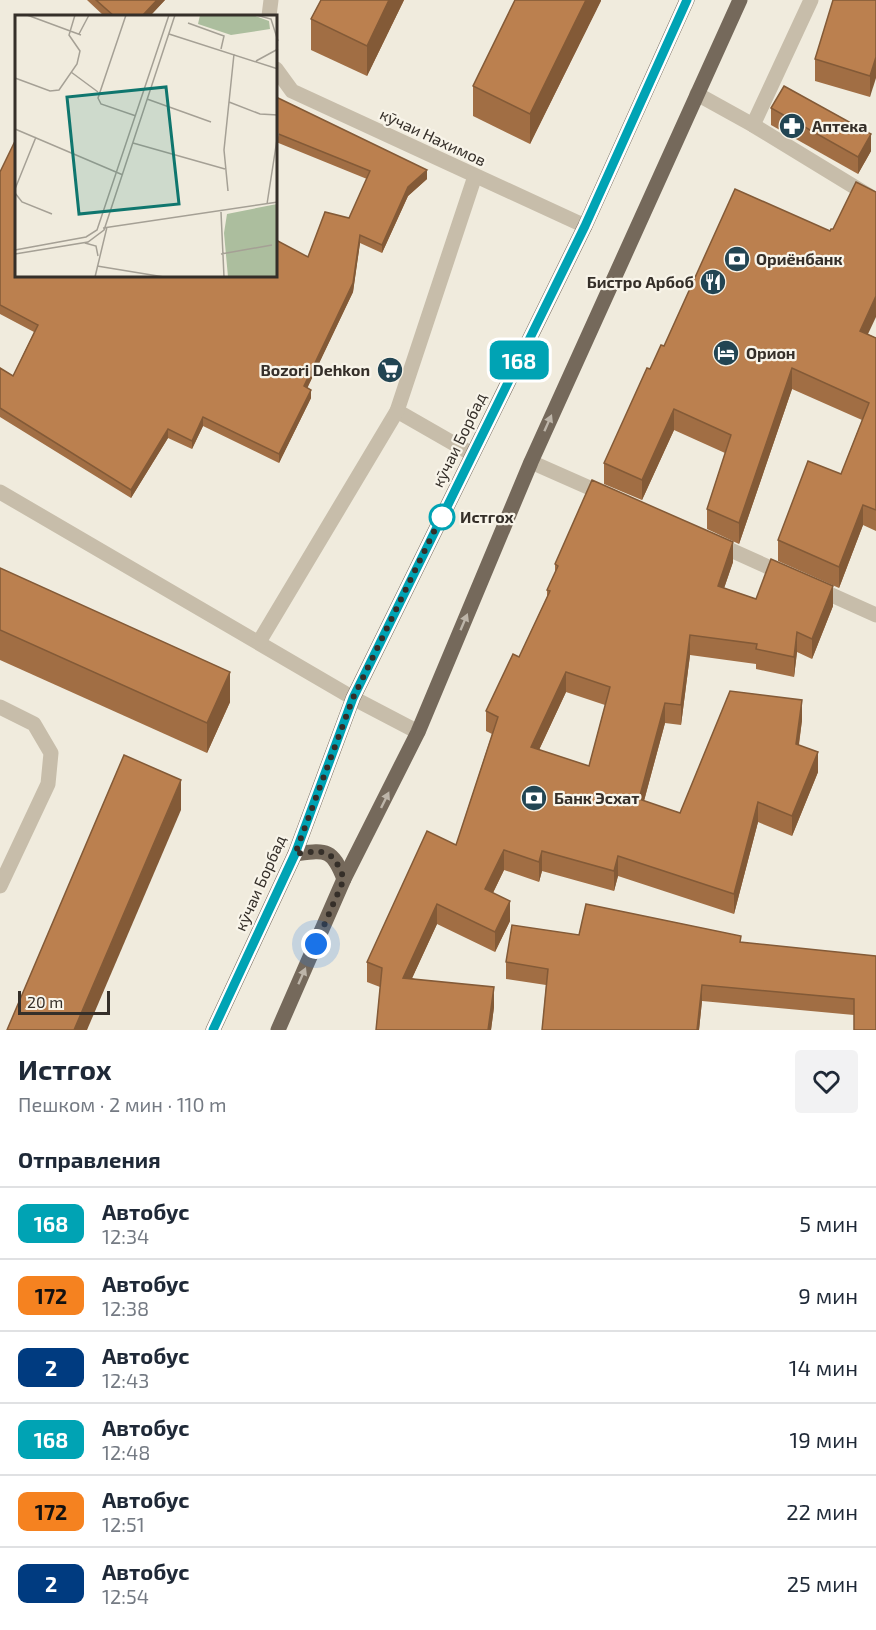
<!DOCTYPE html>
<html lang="ru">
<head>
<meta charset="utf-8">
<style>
	:root { --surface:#fff; --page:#f2f2f3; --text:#1f2937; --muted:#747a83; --line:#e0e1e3 }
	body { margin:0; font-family:"Exo 2",sans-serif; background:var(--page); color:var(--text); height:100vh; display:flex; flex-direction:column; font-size:22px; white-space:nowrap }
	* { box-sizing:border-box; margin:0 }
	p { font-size:20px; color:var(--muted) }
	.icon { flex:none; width:33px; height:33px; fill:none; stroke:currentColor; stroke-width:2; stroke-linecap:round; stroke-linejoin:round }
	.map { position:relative; height:1030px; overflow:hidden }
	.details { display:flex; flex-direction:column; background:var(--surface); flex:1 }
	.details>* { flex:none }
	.badge { padding:0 12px; border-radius:9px; font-size:21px; line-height:39px }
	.scale { position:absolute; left:18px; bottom:15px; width:92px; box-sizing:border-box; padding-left:6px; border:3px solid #352f29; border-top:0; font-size:16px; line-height:21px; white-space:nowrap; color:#352f29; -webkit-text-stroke:4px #f8f4e9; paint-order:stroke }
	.you { position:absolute; width:30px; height:30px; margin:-15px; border:4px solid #fff; border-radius:50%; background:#1a73e8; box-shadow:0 0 0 9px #1a73e833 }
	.map>.badge { position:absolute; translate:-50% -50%; box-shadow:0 0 0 3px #fff }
	h2 { padding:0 18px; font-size:22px; line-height:54px }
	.round { display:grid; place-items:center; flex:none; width:63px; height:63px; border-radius:6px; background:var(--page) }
	.overview { display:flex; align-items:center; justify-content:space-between; height:102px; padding:0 18px }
	h1 { font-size:28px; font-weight:700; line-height:45px }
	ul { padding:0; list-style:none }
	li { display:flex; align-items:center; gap:18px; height:72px; padding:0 18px; border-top:2px solid var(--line) }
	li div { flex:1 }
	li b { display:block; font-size:22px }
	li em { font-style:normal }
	li .badge { min-width:66px; font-weight:700; text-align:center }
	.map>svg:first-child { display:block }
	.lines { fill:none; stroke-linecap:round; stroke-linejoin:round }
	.minor { stroke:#c7bdaa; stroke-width:15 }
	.major { stroke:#75695b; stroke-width:15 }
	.wall { fill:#a16e44; fill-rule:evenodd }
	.shaded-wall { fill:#835a37 }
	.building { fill:#bb804f; stroke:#835a37; stroke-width:1.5; fill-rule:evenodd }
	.oneway { fill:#bdb5a9 }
	.line-casing { stroke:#fff; stroke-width:14 }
	.line { stroke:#00a3b4; stroke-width:9 }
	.walk { stroke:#352f29; stroke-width:6; stroke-dasharray:0 10.8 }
	.stop-dot { fill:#fff; stroke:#00a3b4; stroke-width:3 }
	.labels { text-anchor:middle; stroke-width:4.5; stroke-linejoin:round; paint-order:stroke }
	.poi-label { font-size:16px; font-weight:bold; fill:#352f29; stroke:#f8f4e9; text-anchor:start }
	.street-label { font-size:16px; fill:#352f29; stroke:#f8f4e9 }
	.stop-label { font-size:16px; font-weight:bold; fill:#352f29; stroke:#f8f4e9; text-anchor:start }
	.inset-road { fill:none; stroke:#a5a095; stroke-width:1.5 }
	.view { fill:#0f766e; fill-opacity:0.15; stroke:#0f766e; stroke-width:3 }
	.inset-edge { fill:none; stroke:#352f29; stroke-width:3 }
</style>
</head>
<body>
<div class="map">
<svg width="876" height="1030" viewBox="0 0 876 1030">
	<rect width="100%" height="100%" fill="#f0ebdd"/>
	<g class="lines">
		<g class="minor">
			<path d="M269 16 271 0"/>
			<path d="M276 69 292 91 585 226"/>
			<path d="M697 94 753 125 876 200"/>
			<path d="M753 125 811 0"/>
			<path d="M472 454 397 411 475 176"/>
			<path d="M531 462 608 496"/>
			<path d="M0 492 353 698 418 732"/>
			<path d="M715 543 786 575"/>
			<path d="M816 588 876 615"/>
			<path d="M259 642 397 411"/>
			<path d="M0 707 34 724 51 753 48 784 0 886"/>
		</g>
		<g class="major">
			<path d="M295 854C326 850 332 848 344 879"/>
			<path d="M213 1030 295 854 353 698 585 226 687 0"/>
			<path d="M278 1030 344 879 418 732 531 462 740 0"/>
		</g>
	</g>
	<g class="wall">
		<path d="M87 0H165L150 16H104Z"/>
		<path d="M321 0H404L367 76 311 50V19Z"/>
		<path d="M601 0 530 144 473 116V86Z"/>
		<path d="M876 0 870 97 815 81V59Z"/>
		<path d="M276 97 427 179 408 196 382 253 360 243 353 292 307 388 311 398 279 463 203 426 192 449 168 438 131 498 0 417V368L13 376 34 332 0 314V172L308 257 349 218 367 179 276 142Z"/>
		<path d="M771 108 871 151 858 174 771 125Z"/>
		<path d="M868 334 876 338V531L863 525 839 588 778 561V540L841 474 862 420 792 389 739 544 707 529V509L725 453 674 430 642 500 604 484V463L650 369 664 346Z"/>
		<path d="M733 562 724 588 756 599 833 606 812 659 797 652 794 677 756 669V664L690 655 681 725 665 723 644 801 680 813 802 720 799 745 818 772 792 836 758 822 734 914 618 876 614 891 542 871 539 882 504 870 493 893 510 921 495 952 437 924 412 978 494 1007 491 1030H376L380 987 367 982V962L456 845 492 734 486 731V711L519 657 547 597V590L555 573V564ZM566 692 605 705 589 766 539 750Z"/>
		<path d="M0 568 230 702 207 753 0 660Z"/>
		<path d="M579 935 741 943 876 956 854 1015 702 1001 699 1030H542L546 985 506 979V962Z"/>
	</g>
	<g class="shaded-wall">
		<path d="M157 0H165L150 16H142Z"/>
		<path d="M389 0H404L367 76V46Z"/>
		<path d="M586 0H601V1L530 144V114Z"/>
		<path d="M876 57V78L870 97V76Z"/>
		<path d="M871 134V151L858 174V157Z"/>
		<path d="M427 170V179L408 196 382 253V245L408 187Z"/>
		<path d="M360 235V243L353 292 304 395V386Z"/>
		<path d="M876 296V317L860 351V331Z"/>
		<path d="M792 368V389L739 544V523Z"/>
		<path d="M311 390V398L279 463V454Z"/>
		<path d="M674 409V430L642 500V480Z"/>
		<path d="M203 417V426L192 449V441Z"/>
		<path d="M168 429V438L131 498V490Z"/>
		<path d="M863 505V525L839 588V567Z"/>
		<path d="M733 542V562L718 606V586Z"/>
		<path d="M833 586V606L812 659V639Z"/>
		<path d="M797 632V652L794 677V657Z"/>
		<path d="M690 635V655L681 725V705Z"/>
		<path d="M230 672V702L207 753V723Z"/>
		<path d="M566 672V692L531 767V747Z"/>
		<path d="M802 700V720L796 764V744Z"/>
		<path d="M665 703V723L639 819V799Z"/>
		<path d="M818 752V772L792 836V816Z"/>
		<path d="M181 780V810L87 1030H74Z"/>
		<path d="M758 802V822L734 914V894Z"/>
		<path d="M504 850V870L485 909V889Z"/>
		<path d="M542 851V871L539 882V862Z"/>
		<path d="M618 856V876L614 891V871Z"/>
		<path d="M510 901V921L495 952V932Z"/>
		<path d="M437 904V924L403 998V978Z"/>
		<path d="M702 985V1001L699 1030H697Z"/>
		<path d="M494 987V1007L491 1030H488Z"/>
	</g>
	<g class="building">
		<path d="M96 0H157L142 16H114Z"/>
		<path d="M321 0H389L367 46 311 19Z"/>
		<path d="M515 0H586L530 114 473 86Z"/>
		<path d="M833 0H876V57L870 76 815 59Z"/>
		<path d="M784 86 871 134 858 157 771 108Z"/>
		<path d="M276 97 427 170 408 187 382 245 360 235 353 283 304 386 311 390 279 454 203 417 192 441 168 429 131 490 0 408V368L13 376 38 325 0 305V172L16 139V276H276V240L308 257 325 212 349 218 370 171 276 133Z"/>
		<path d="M856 182 876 192V296L860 331 876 338V510L863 505 839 567 778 540 808 461 841 474 869 403 792 368 739 523 707 509 731 435 674 409 642 480 604 463 647 368 650 369 661 345 664 346 735 189 830 231 831 229H833Z"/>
		<path d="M592 480 733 542 718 586 756 599 771 559 833 586 812 639 797 632 794 657 756 649 757 644 690 635 681 705 665 703 639 799 680 813 730 691 802 700 796 744 818 752 792 816 758 802 734 894 618 856 614 871 542 851 539 862 504 850 485 889 510 901 495 932 437 904 403 978 494 987 488 1030H376L382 968 367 962 427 831 456 845 498 717 486 711 513 654 519 657 550 591 547 590 558 566 555 564ZM566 672 610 687 589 766 531 747Z"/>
		<path d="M0 568 230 672 207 723 0 630Z"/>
		<path d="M124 755 181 780 74 1030H7Z"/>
		<path d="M586 904 741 936 740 942 876 956V1030H854V999L702 985 697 1030H542L548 969 506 962 512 925 579 935Z"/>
	</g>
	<defs><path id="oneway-solid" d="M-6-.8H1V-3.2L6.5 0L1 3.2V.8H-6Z" transform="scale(1.5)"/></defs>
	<g class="oneway">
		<use href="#oneway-solid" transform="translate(548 423) rotate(-66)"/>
		<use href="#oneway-solid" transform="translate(464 622) rotate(-67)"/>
		<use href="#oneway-solid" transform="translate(385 800) rotate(-64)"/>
		<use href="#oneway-solid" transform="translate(302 976) rotate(-66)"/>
	</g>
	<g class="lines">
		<g class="line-casing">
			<path id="line" d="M213 1030 295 854 353 698 585 226 687 0"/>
		</g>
		<use href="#line" class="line"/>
		<path class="walk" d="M316 944 344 879C332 848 326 850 295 854L353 698 442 515V517"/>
	</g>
	<defs>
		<g id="pharmacy-disc" transform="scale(1.35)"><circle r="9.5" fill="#224553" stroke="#f8f4e9"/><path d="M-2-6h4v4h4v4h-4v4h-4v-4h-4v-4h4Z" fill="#fff"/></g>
		<g id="bank-disc" transform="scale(1.35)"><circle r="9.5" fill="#224553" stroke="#f8f4e9"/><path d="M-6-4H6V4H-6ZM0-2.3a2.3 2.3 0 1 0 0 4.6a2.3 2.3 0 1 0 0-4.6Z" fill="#fff"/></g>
		<g id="restaurant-disc" transform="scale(1.35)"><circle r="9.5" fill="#224553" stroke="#f8f4e9"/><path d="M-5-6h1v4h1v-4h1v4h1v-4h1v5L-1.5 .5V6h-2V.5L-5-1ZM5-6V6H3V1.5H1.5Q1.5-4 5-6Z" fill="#fff"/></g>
		<g id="hotel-disc" transform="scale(1.35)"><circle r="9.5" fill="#224553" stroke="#f8f4e9"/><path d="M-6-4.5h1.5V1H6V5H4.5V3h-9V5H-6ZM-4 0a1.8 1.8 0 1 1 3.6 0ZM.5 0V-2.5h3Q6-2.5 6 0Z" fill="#fff"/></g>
		<g id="supermarket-disc" transform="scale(1.35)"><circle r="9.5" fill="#224553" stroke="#f8f4e9"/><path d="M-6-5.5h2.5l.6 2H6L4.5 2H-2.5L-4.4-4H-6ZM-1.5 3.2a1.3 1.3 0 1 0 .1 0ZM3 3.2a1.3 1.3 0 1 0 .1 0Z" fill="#fff"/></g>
	</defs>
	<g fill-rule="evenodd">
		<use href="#pharmacy-disc" x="792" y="126"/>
		<use href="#bank-disc" x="737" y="259"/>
		<use href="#restaurant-disc" x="713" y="282"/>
		<use href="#hotel-disc" x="726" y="353"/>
		<use href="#supermarket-disc" x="390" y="370"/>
		<use href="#bank-disc" x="534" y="798"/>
	</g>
	<circle class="stop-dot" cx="442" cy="517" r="12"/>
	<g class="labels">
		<g class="poi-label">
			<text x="812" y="132">Аптека</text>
			<text x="756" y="265">Ориёнбанк</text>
			<text x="694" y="288" text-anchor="end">Бистро Арбоб</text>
			<text x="746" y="359">Орион</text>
			<text x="370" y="376" text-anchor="end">Bozori Dehkon</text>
			<text x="554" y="804">Банк Эсхат</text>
		</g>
		<g class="street-label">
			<text transform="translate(433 137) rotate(25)" y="6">кӯчаи Нахимов</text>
			<text transform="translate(459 440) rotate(-64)" y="6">кӯчаи Борбад</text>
			<text transform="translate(260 883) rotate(-66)" y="6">кӯчаи Борбад</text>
		</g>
		<g class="stop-label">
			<text x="460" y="523">Истгох</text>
		</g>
	</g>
	<g transform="translate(15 15)">
		<rect width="262" height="262" fill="#f0ebdd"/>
		<path d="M185 0H238L254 6 255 14 216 20 183 9ZM262 189V262H213L209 218 212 199Z" fill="#acbe9e"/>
		<path class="inset-road" d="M12 0 66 20M111 0 83 83 86 89 121 101M241 0 256 4 263 26M173 8 209 21 206 34M64 19 74 0M154 19 263 54M241 46 263 34M56 57 83 77M0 63 35 76 44 75 62 49 65 36 54 20 60 0M132 84 196 107M214 87 245 99 263 100M0 114 108 160M118 128 210 154M0 174 21 122M213 176 209 135 219 39M0 178 7 187 37 199M252 189 263 118M206 197 209 262M88 213 263 187M70 228 81 231 83 241M0 235 71 222 82 215 154 0M0 239 73 227 89 215 160 0M206 239 257 230M82 251 149 262M80 262 92 212"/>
		<path class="view" d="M151 72 164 189 64 199 52 82Z"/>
		<rect width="262" height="262" class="inset-edge"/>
	</g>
</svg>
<div class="scale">20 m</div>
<div class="you" style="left:316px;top:944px"></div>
<b class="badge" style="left:519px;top:360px;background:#00a3b4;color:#fff">168</b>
</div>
<section class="details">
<div class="overview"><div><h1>Истгох</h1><p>Пешком · 2 мин · 110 m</p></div><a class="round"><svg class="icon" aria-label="heart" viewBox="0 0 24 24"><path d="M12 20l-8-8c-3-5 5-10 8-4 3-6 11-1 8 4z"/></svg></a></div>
<h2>Отправления</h2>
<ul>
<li><span class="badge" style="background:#00a3b4;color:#fff">168</span><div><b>Автобус</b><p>12:34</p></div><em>5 мин</em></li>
<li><span class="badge" style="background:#f58220;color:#111">172</span><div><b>Автобус</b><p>12:38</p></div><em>9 мин</em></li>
<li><span class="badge" style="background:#003b80;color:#fff">2</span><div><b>Автобус</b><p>12:43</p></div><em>14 мин</em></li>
<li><span class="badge" style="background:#00a3b4;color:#fff">168</span><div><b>Автобус</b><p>12:48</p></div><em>19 мин</em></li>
<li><span class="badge" style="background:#f58220;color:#111">172</span><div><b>Автобус</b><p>12:51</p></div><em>22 мин</em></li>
<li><span class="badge" style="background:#003b80;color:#fff">2</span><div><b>Автобус</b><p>12:54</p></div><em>25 мин</em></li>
</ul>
</section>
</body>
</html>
